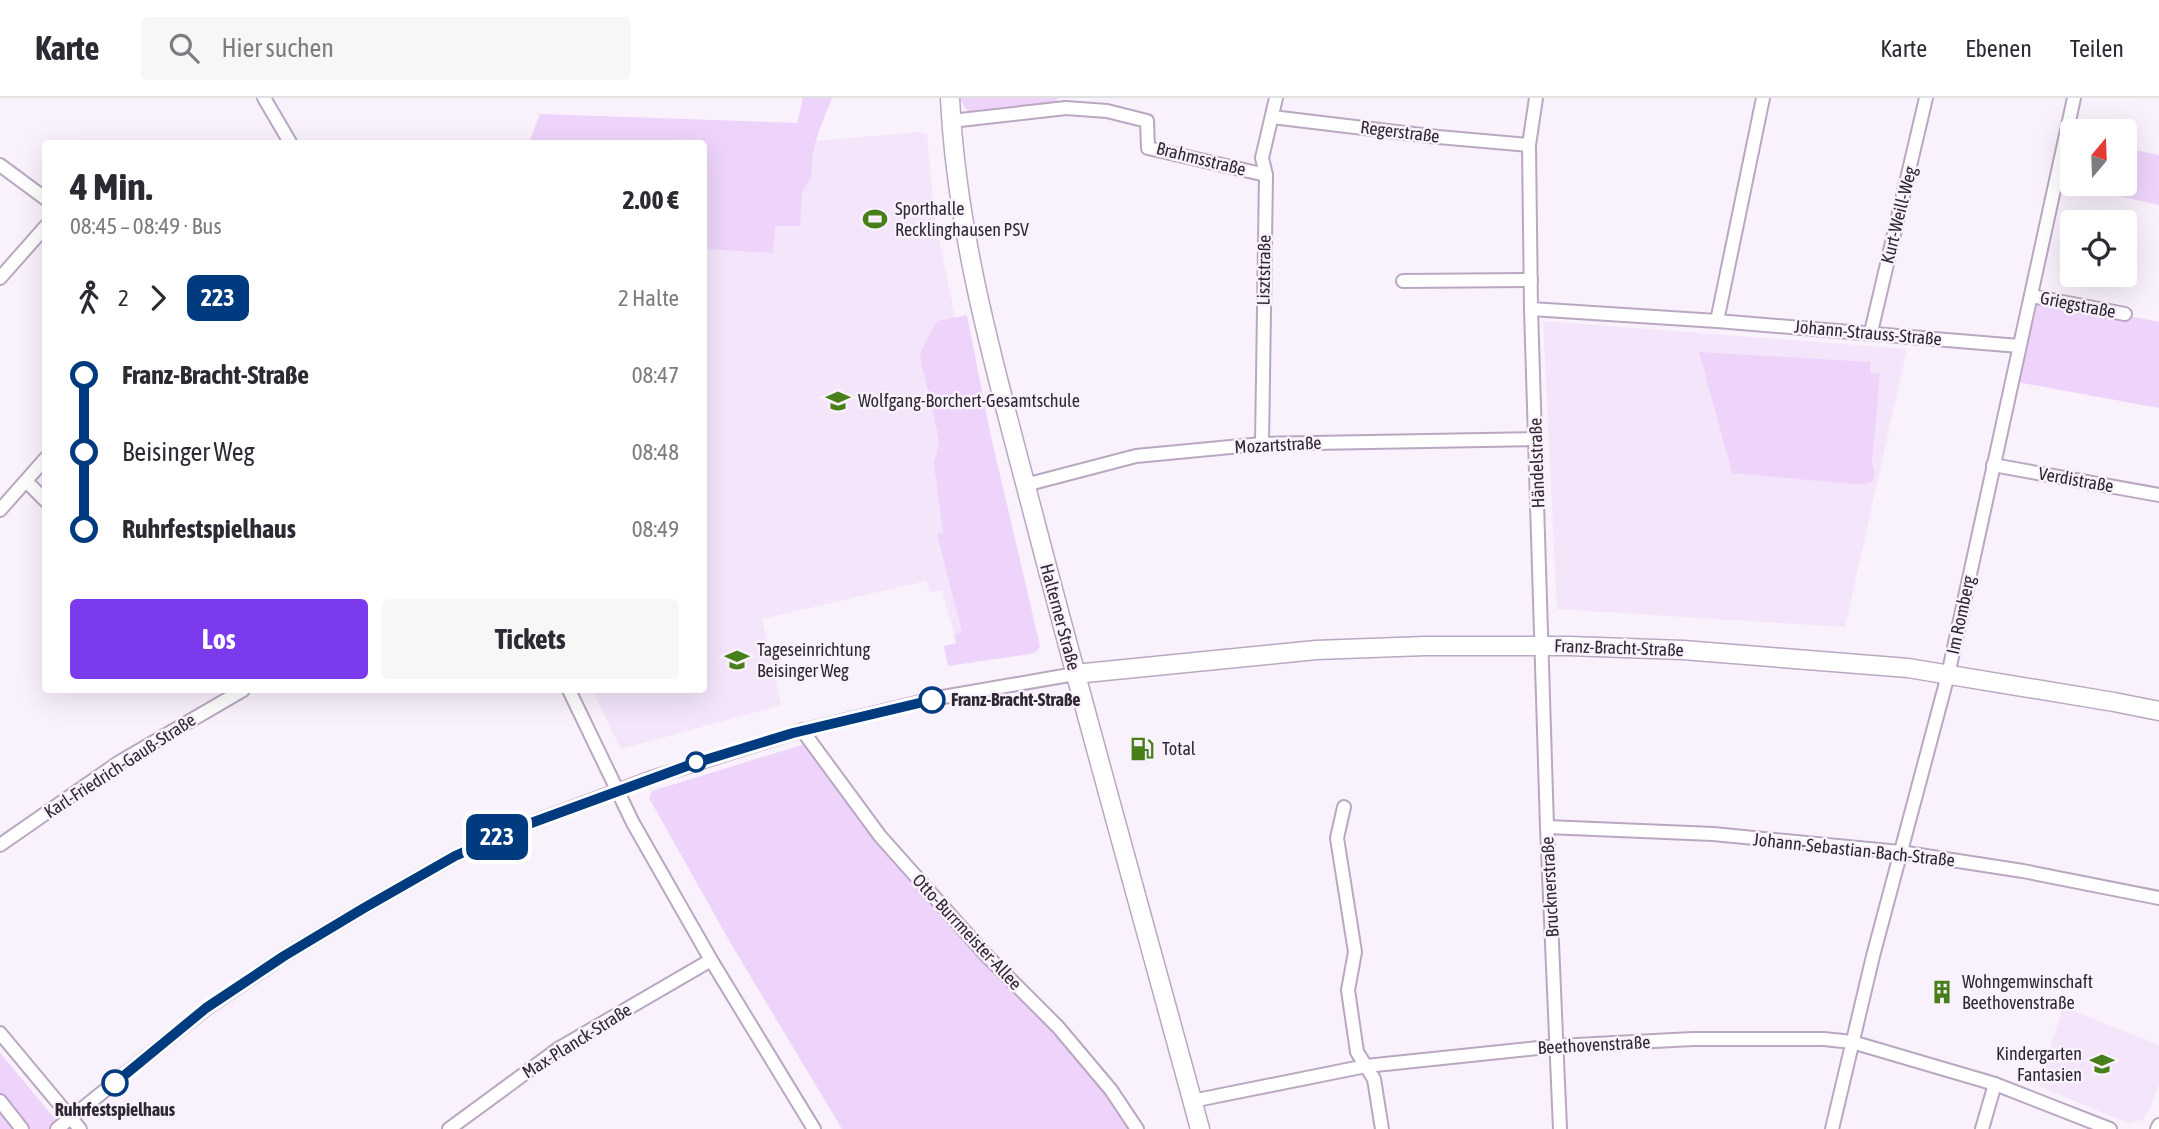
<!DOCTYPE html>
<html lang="de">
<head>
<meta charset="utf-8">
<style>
	:root { --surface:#fff; --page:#f7f7f7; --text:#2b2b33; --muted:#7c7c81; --line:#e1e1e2; --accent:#7c3aed }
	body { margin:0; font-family:"Asap Condensed",sans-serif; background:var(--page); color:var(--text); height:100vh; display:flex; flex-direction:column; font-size:26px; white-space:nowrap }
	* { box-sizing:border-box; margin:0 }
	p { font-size:23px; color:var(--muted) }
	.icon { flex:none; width:38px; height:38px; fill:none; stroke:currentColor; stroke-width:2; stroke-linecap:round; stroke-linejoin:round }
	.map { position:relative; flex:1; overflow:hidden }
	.drawer { position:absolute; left:42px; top:42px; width:665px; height:553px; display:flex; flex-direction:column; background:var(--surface); border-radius:7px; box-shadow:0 7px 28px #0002 }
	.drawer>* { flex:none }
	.badge { padding:0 14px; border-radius:10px; font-size:24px; line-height:46px }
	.needle { width:46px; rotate:19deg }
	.controls { position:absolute; left:2060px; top:21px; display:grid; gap:14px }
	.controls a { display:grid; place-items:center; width:77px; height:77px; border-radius:7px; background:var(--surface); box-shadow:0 7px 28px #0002; font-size:35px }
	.map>.badge { position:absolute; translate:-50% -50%; box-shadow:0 0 0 4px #fff }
	.legs { display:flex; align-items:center; gap:10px; height:77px; padding:0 28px; font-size:23px }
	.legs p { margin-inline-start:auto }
	.summary { display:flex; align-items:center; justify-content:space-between; height:119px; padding:0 28px }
	h1 { font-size:38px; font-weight:700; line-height:52px }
	.cta { display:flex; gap:14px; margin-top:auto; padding:14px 28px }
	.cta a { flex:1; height:80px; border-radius:7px; background:var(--accent); color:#fff; font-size:28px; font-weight:700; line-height:80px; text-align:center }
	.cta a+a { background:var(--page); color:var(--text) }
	ul { padding:0 28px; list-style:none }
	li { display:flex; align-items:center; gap:24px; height:77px; font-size:26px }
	li i { display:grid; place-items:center; width:10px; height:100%; margin:0 9px; background:currentColor }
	li i::after { content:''; width:18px; height:18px; margin:-9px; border:5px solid; border-radius:50%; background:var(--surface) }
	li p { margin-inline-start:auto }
	li:first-child i { background:linear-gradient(#0000 50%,currentColor 0) }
	li:last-child i { background:linear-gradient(currentColor 50%,#0000 0) }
	header { display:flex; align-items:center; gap:42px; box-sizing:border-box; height:98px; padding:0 35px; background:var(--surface); border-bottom:2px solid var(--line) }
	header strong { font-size:33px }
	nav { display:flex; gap:38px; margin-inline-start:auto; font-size:24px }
	.search { width:490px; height:63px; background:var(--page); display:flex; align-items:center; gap:18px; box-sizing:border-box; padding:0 24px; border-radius:7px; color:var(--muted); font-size:26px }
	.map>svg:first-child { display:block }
	.built { fill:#f4e5fa }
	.green { fill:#eed4fa }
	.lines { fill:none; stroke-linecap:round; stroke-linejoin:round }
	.street-casing { stroke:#baa7c2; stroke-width:16 }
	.secondary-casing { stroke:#baa7c2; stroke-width:21 }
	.street { stroke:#fff; stroke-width:12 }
	.secondary { stroke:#fff; stroke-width:18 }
	.line-1-casing { stroke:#fff; stroke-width:16 }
	.line-1 { stroke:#003b80; stroke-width:10 }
	.stop-1-dot { fill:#fff; stroke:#003b80; stroke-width:3.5 }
	.labels { text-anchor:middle; stroke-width:5; stroke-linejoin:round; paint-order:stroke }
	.street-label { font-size:18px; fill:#2f2833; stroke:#f9f1fc }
	.poi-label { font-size:18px; fill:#2f2833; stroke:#f9f1fc; text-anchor:start }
	.stop-label { font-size:18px; font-weight:bold; fill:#2f2833; stroke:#f9f1fc; text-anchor:start }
</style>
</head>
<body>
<header>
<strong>Karte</strong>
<div class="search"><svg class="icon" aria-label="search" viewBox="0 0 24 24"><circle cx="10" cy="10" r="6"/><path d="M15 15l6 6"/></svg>Hier suchen</div>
<nav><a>Karte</a><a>Ebenen</a><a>Teilen</a></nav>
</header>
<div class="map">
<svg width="2159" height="1031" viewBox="0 0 2159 1031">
	<rect width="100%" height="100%" fill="#f9f1fc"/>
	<g class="built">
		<path d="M796 32 815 43 921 34 927 36 935 123 1024 545 961 560 942 492 930 494 926 483 762 521 781 607 621 651 592 592H704V46Z"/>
		<path d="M1543 223 1907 251 1845 529 1557 511Z"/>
		<path d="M2063 909 2159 947V986L2147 1016 2143 1021 2130 1026 2038 988Z"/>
	</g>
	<g class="green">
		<path d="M803 0H832C822 26 809 50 812 79L802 94 800 128H775L773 155 704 151V46L529 45 540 16 797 25Z"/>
		<path d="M959 0H1057V6L975 16 967 12Z"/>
		<path d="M2125 50 2159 57V107L2068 87 2072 70V86H2124Z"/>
		<path d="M2031 198 2159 224V310L2011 283Z"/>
		<path d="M967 217 990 334 1040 548 1036 554 1029 556 948 568 944 548 956 545 954 537 962 534 937 436 943 434 934 366 939 342 920 259 921 253 937 223Z"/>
		<path d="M1699 254 1870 264V275L1880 276 1872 364 1875 376 1872 384 1866 386H1854L1732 375Z"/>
		<path d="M805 646 1056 933 1103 990 1132 1031H842L730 844 649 700 652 693Z"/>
		<path d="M0 955 50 1015 68 1031H0Z"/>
	</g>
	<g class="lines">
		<g class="street-casing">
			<g id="street">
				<path d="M264 0 291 46"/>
				<path d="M1536 0 1529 47 1531 211 1547 729 1560 1031"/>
				<path d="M1763 0 1717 223 2019 248"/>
				<path d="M1272 19 1438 39 1529 47"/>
				<path d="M951 23 1066 10 1107 13 1147 23 1148 50 1266 77"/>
				<path d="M0 67 46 101"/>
				<path d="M0 180 46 128"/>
				<path d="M1403 183 1531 182"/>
				<path d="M2031 198 2125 216"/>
				<path d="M1531 211 1717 223"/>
				<path d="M1871 234 1926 0"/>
				<path d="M1262 346 1266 77 1262 60 1276 0"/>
				<path d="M1993 367 2159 397"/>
				<path d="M26 383 46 403"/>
				<path d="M1025 387 1136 358 1262 346 1536 341"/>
				<path d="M0 412 46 360"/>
				<path d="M569 592 633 725 711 862 814 1031"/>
				<path d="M802 632 880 738 985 856 1058 929 1111 992 1137 1031"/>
				<path d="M1344 709 1337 740 1355 854 1348 892 1357 954 1374 981 1382 1031"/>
				<path d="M1547 729 1713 736 1900 754 2023 773 2159 800"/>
				<path d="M0 747 118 665 243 592"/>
				<path d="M0 935 80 1031"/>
				<path d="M0 1003 22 1031"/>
				<path d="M1192 1003 1366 968 1557 948 1693 941H1824L1852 944 1995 986 2110 1031"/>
				<path d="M57 1031 207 910 284 858 364 810 455 758 523 728 651 680 793 635 937 600 1075 576"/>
				<path d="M449 1031 558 951 711 862"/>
				<path d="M1832 1031 1873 858 1948 577 2074 0"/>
				<path d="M1982 1031 1995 986"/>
				<path d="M2157 1031 2159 1027"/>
			</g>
		</g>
		<g class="secondary-casing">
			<g id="secondary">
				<path d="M950 0C957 145 999 284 1035 423 1088 626 1145 828 1200 1031"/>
				<path d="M1075 576 1316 552 1425 548H1569L1683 552 1908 570 2114 604 2159 613"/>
			</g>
		</g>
		<use href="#street" class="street"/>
		<use href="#secondary" class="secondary"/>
	</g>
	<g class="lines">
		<g class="line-1-casing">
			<path id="line-1" d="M115 985 206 910 284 858 364 810 455 758 523 728 695 665 793 635 932 602"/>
		</g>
		<use href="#line-1" class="line-1"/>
	</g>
	<defs>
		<g id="stadium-bare" transform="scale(1.89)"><path d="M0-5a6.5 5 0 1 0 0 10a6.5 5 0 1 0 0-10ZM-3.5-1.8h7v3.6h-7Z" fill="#47801b" stroke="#f9f1fc" stroke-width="2.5" paint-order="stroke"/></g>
		<g id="school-bare" transform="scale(1.89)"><path d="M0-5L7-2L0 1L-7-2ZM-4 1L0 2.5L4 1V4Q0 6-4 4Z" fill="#47801b" stroke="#f9f1fc" stroke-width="2.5" paint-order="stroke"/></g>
		<g id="fuel-bare" transform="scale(1.89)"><path d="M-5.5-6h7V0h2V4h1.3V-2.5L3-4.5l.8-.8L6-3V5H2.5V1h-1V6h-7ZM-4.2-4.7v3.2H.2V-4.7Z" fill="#47801b" stroke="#f9f1fc" stroke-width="2.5" paint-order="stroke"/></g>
		<g id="building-bare" transform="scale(1.89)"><path d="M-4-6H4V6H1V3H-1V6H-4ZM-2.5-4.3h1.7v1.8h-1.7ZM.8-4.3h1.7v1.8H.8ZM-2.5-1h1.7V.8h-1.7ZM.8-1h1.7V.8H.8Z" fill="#47801b" stroke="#f9f1fc" stroke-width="2.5" paint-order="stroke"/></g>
	</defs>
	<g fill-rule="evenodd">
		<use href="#stadium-bare" x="875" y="121"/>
		<use href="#school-bare" x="838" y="303"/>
		<use href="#school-bare" x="737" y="562"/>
		<use href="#fuel-bare" x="1142" y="651"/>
		<use href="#building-bare" x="1942" y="894"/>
		<use href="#school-bare" x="2102" y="966"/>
	</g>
	<g class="stop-1-dot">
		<circle cx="932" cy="602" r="12"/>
		<circle cx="696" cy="664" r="9"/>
		<circle cx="115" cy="985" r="12"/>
	</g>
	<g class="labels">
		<g class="street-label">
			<text transform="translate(1400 34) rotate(7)" y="6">Regerstraße</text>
			<text transform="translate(1201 61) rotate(14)" y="6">Brahmsstraße</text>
			<text transform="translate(1899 117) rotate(-76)" y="6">Kurt-Weill-Weg</text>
			<text transform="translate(1264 172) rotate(-89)" y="6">Lisztstraße</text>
			<text transform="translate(2078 207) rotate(11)" y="6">Griegstraße</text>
			<text transform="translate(1868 235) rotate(5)" y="6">Johann-Strauss-Straße</text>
			<text transform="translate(1278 347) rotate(-3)" y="6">Mozartstraße</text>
			<text transform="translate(1537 365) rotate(-92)" y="6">Händelstraße</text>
			<text transform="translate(2076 382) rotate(10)" y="6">Verdistraße</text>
			<text transform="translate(1961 517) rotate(-78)" y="6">Im Romberg</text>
			<text transform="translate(1060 519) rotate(75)" y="6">Halterner Straße</text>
			<text transform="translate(1619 550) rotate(2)" y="6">Franz-Bracht-Straße</text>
			<text transform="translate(120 668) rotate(-33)" y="6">Karl-Friedrich-Gauß-Straße</text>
			<text transform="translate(1854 752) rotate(6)" y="6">Johann-Sebastian-Bach-Straße</text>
			<text transform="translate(1550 789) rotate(-93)" y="6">Brucknerstraße</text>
			<text transform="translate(967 834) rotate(47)" y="6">Otto-Burrmeister-Allee</text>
			<text transform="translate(577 943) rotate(-32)" y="6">Max-Planck-Straße</text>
			<text transform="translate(1594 947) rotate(-3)" y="6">Beethovenstraße</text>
		</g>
		<g class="poi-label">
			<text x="895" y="117">Sporthalle<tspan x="895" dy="21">Recklinghausen PSV</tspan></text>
			<text x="858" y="309">Wolfgang-Borchert-Gesamtschule</text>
			<text x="757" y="558">Tageseinrichtung<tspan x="757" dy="21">Beisinger Weg</tspan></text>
			<text x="1162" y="657">Total</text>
			<text x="1962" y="890">Wohngemwinschaft<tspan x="1962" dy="21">Beethovenstraße</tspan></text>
			<text x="2082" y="962" text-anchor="end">Kindergarten<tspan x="2082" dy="21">Fantasien</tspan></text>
		</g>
		<g class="stop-label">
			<text x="951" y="608">Franz-Bracht-Straße</text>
			<text x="115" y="1018" text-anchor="middle">Ruhrfestspielhaus</text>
		</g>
	</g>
</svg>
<div class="controls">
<a><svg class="needle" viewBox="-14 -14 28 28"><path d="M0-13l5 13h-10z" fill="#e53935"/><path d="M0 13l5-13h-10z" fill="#7c7c81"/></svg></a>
<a><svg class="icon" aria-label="locate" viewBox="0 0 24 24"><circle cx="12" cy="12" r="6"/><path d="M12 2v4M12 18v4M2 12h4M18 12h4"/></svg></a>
</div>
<b class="badge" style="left:497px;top:739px;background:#003b80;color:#fff">223</b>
<section class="drawer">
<div class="summary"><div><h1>4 Min.</h1><p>08:45 – 08:49 · Bus</p></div><b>2.00 €</b></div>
<div class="legs"><svg class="icon" aria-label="walk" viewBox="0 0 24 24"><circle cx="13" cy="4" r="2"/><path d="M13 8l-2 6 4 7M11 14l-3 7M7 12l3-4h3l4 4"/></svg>2<svg class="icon" aria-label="forward" viewBox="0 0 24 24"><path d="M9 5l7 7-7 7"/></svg><b class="badge" style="background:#003b80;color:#fff">223</b><p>2 Halte</p></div>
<ul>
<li><i style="color:#003b80"></i><b>Franz-Bracht-Straße</b><p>08:47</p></li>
<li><i style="color:#003b80"></i><span>Beisinger Weg</span><p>08:48</p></li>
<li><i style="color:#003b80"></i><b>Ruhrfestspielhaus</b><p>08:49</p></li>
</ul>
<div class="cta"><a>Los</a><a>Tickets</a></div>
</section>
</div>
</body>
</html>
